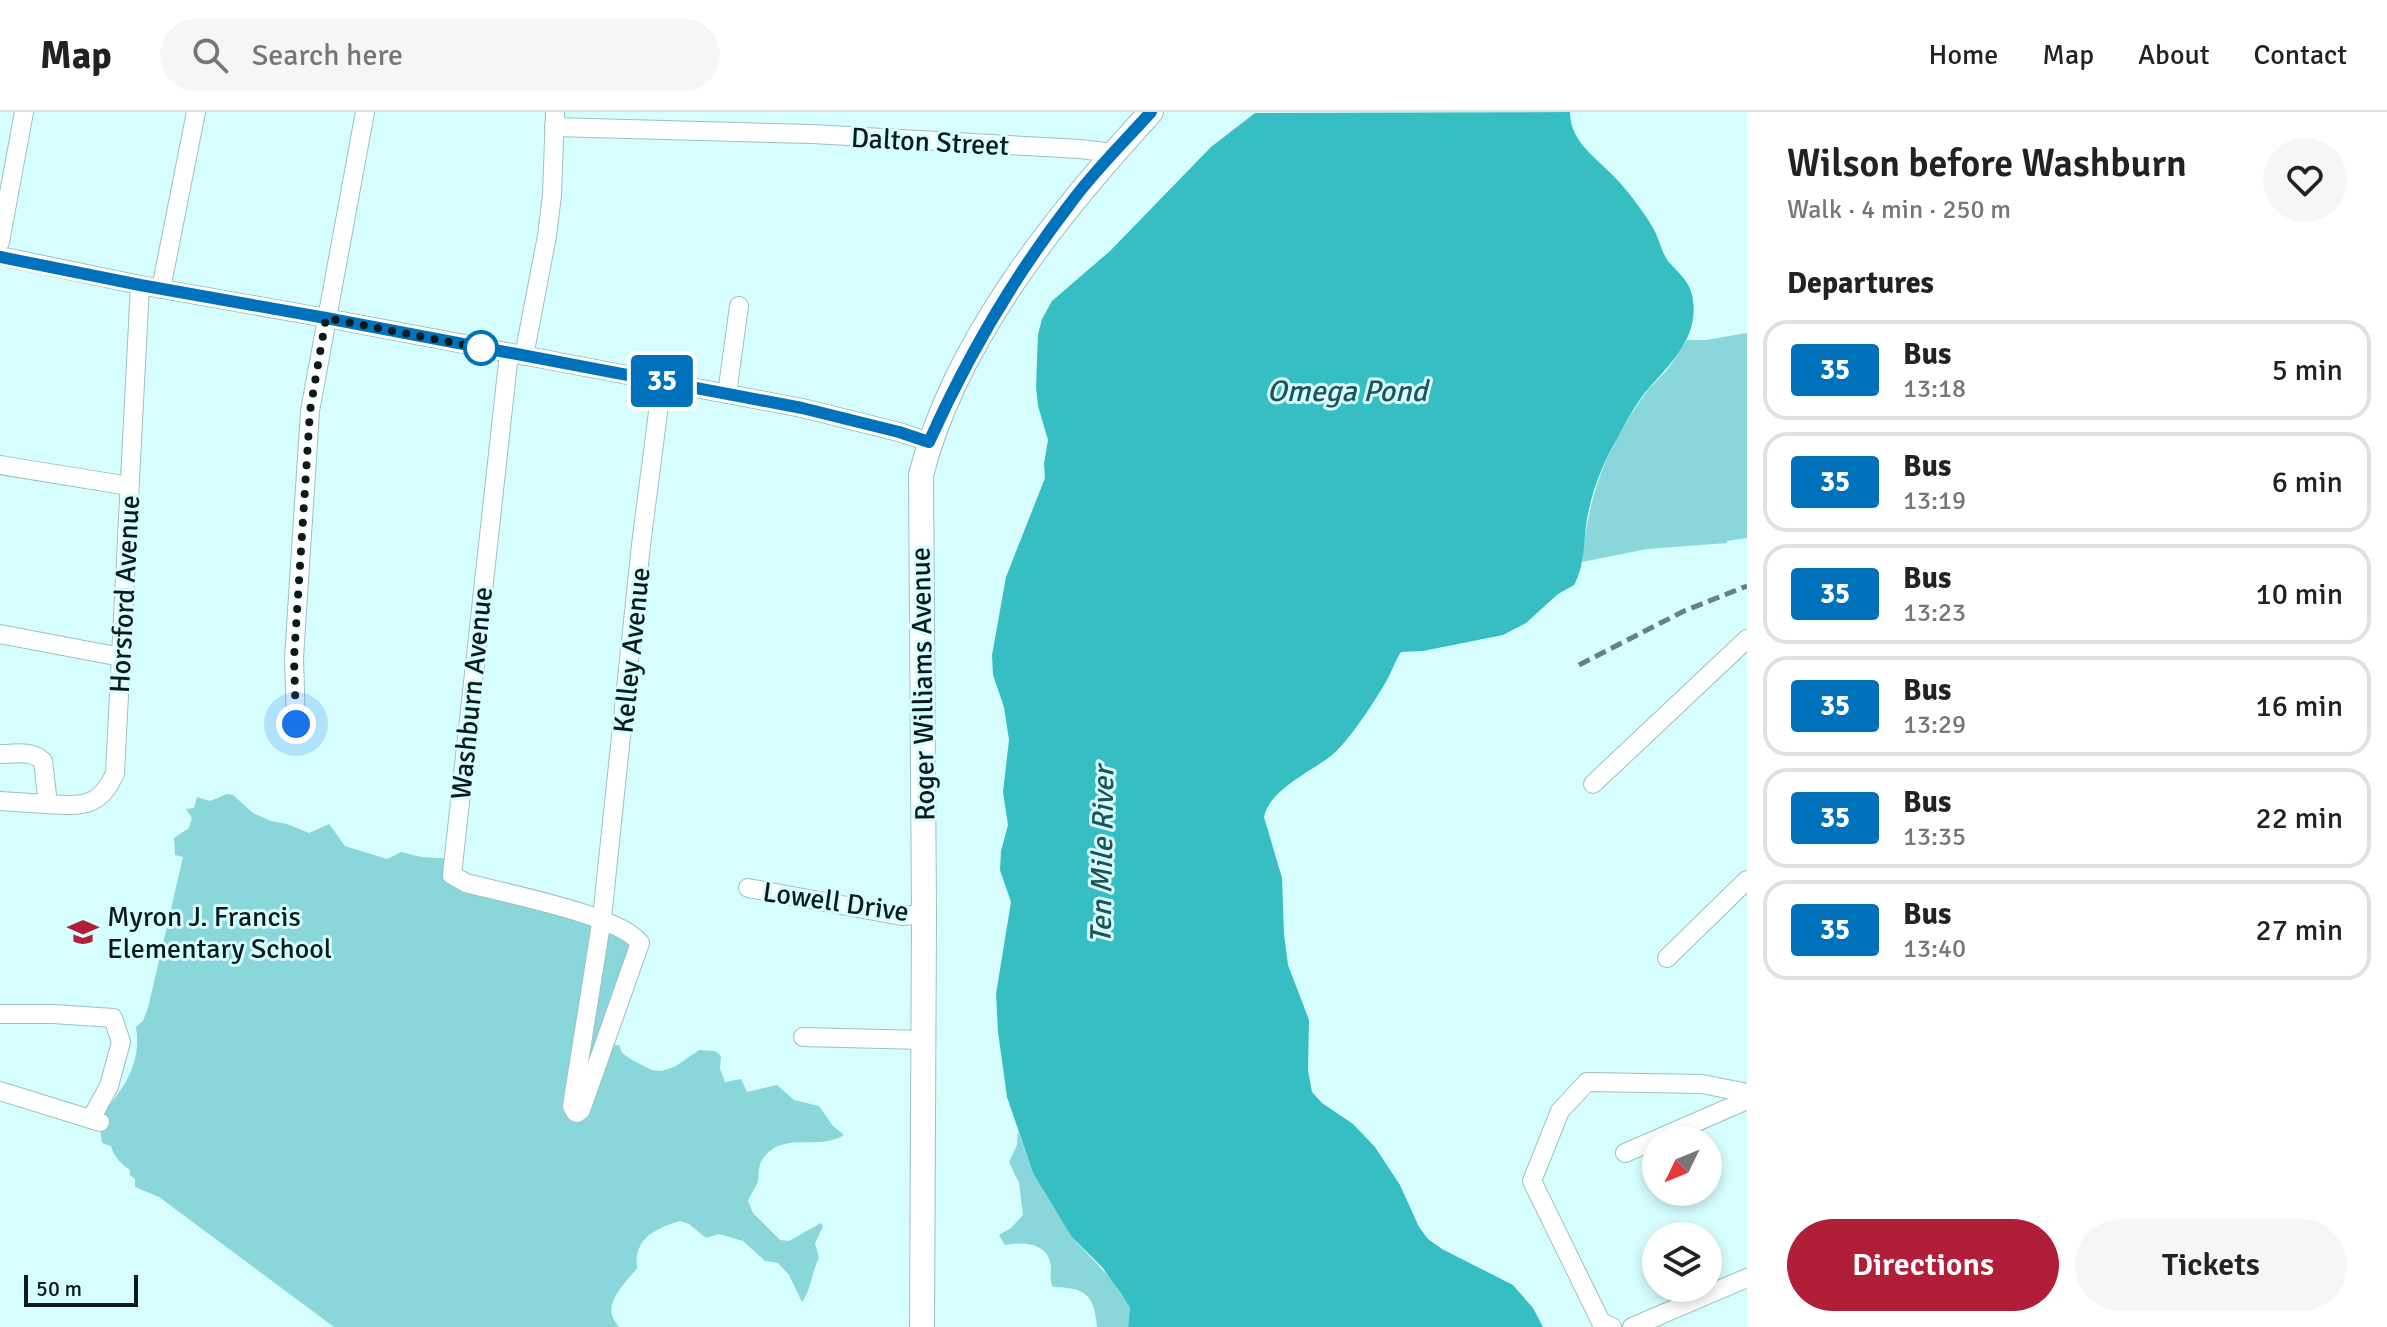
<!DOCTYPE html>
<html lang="en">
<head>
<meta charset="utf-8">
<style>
	:root { --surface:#fff; --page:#f6f6f6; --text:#222; --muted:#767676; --line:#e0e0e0; --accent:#b11e37 }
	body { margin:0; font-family:Signika,sans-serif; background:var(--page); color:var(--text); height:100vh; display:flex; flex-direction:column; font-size:30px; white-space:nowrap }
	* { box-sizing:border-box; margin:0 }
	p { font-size:26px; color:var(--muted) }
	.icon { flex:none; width:44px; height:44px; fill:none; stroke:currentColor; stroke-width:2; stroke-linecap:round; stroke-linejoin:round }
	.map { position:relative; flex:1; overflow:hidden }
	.sheet { display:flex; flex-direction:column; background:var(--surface); width:640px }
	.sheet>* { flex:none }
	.badge { padding:0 16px; border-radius:6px; font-size:28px; line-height:52px }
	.needle { width:52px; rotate:227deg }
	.controls { position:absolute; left:1642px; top:1014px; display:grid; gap:16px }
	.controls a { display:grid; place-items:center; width:80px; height:80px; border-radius:50%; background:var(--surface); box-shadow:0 4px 12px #0003; font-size:40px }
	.scale { position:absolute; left:24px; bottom:20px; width:114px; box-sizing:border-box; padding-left:8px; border:4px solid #0b1a1b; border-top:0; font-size:22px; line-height:28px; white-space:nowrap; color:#0b1a1b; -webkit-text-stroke:6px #d6feff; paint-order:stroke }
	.you { position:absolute; width:40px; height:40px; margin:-20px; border:6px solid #fff; border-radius:50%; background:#1a73e8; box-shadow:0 0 0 12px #1a73e833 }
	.map>.badge { position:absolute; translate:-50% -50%; box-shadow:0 0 0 4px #fff }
	h2 { padding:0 40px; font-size:30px; line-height:72px }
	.round { display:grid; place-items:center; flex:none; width:84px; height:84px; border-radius:42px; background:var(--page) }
	.summary { display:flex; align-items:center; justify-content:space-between; height:136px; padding:0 40px }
	h1 { font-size:38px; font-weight:600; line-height:60px }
	.cta { display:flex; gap:16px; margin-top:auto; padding:16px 40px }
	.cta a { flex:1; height:92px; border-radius:48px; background:var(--accent); color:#fff; font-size:32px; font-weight:600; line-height:92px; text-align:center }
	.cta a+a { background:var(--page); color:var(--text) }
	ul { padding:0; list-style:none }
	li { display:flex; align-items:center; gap:24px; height:100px; margin:0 16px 12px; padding:0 24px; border:4px solid var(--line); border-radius:24px }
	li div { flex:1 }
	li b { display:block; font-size:30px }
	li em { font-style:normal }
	li .badge { min-width:88px; font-weight:700; text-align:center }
	header { display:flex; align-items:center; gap:48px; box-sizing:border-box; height:112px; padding:0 40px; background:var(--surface); border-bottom:2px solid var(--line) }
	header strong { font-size:38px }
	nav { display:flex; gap:44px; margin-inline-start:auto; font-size:28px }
	.search { width:560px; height:72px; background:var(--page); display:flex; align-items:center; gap:20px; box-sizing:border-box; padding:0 28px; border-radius:44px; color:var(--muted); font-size:30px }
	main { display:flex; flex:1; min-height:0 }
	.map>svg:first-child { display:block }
	.green { fill:#89d7da }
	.water { fill:#37bec3 }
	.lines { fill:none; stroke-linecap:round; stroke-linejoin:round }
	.minor-casing { stroke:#9bc1c3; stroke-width:20 }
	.major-casing { stroke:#9bc1c3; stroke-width:26 }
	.minor { stroke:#fff; stroke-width:18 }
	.major { stroke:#fff; stroke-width:24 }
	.rail { stroke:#678182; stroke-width:5; stroke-dasharray:12 6; stroke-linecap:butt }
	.line-casing { stroke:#fff; stroke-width:18 }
	.line { stroke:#0072bc; stroke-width:12 }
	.walk { stroke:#0b1a1b; stroke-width:8; stroke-dasharray:0 14.4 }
	.stop-dot { fill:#fff; stroke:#0072bc; stroke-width:4 }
	.labels { text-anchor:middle; stroke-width:6; stroke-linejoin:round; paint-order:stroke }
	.street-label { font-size:28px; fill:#0b1a1b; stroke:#d6feff }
	.poi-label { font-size:28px; fill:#0b1a1b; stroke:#d6feff; text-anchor:start }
	.water-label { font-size:30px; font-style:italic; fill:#1c5355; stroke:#d6feff }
</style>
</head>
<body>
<header>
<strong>Map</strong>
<div class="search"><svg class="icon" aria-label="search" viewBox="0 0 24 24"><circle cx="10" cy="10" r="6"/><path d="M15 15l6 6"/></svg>Search here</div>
<nav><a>Home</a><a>Map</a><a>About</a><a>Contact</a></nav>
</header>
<main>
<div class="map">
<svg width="1747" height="1215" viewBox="0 0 1747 1215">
	<rect width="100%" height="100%" fill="#d6feff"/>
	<g class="green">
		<path d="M1747 221V426L1727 429V431L1647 437 1582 450C1588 384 1606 336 1645 282 1651 273 1659 267 1666 259 1674 249 1680 239 1687 228H1706Z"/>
		<path d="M227 682 233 683 253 701 271 709 287 712 309 721 329 712 345 734 387 747 401 740 421 745 457 747 456 758 637 831 604 934 619 933 622 941 632 948 652 958 662 959 676 954 699 938 715 939 721 944 720 957 725 970 741 967 747 980 777 973 794 988 819 994 833 1014 844 1023C818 1040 782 1017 762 1048 757 1055 760 1065 757 1072 754 1078 750 1083 748 1089L753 1101 780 1128 789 1129 821 1111 823 1115 815 1131 819 1146C811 1161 812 1176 802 1190L789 1163 778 1151 765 1149 743 1129 719 1122 706 1126 689 1112 680 1109C656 1116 633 1127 637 1156 628 1168 608 1186 612 1203 613 1207 616 1211 619 1215H334L159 1085 135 1075V1067L130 1063V1058C121 1052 114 1045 111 1034L102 1031 99 1005C123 978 142 953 136 915L143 909 148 896 183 745 175 743 174 726 189 716 192 706 186 697 194 696 197 685 210 689Z"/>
		<path d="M1018 1019 1033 1061 1071 1124 1112 1168 1130 1196 1128 1215H1097C1094 1181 1085 1176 1053 1175 1049 1167 1051 1165 1051 1156 1050 1131 1024 1129 1005 1133L999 1123 1011 1116 1023 1103 1019 1071 1009 1050 1017 1033Z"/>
	</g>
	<path class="water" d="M1570 0C1570 33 1602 49 1621 72 1632 85 1644 100 1653 116 1659 126 1661 139 1668 149 1677 160 1689 168 1692 183 1701 223 1672 250 1648 277 1637 290 1627 308 1619 323 1605 347 1593 375 1588 402 1583 425 1586 452 1574 473L1558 482 1526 511 1503 523 1423 539 1401 540C1394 550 1391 563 1384 573 1372 593 1349 629 1332 643 1312 659 1269 678 1264 705L1282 766 1284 822 1288 853 1309 908 1308 958 1312 980 1322 991 1353 1012 1375 1035 1400 1073 1419 1115 1428 1127 1442 1137 1513 1173 1533 1196 1543 1215H1128L1130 1196 1120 1180 1102 1155 1071 1124 1033 1061 1007 985 998 920 996 882 1011 790 1000 758 1001 739 1008 713 1003 680 1009 628 1004 595 993 563 992 543 1006 465 1045 366 1044 352 1048 328 1038 294 1036 275 1038 223 1042 207 1052 189 1110 139 1211 35 1255 1Z"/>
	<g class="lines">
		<g class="minor-casing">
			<g id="minor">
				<path d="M554 15 812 22 1080 37 1113 41"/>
				<path d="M0 130 24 0"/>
				<path d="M0 144 140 173 326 206 802 296 899 320 929 330"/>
				<path d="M161 177 196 0"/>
				<path d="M509 241 452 763 466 771C503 781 620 803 640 831L581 998 577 1001"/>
				<path d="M524 244 547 124 552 83 555 0"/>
				<path d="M727 282 739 194"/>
				<path d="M0 353 129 374"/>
				<path d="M0 522 121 545"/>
				<path d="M296 612 294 546 310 299 365 0"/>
				<path d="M0 642C15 642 32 638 43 649L48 692"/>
				<path d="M1593 672 1747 527"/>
				<path d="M0 689C15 690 31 691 46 692 79 694 100 697 115 661L140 173"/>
				<path d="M748 776 902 804 924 802"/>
				<path d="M1667 846 1747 768"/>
				<path d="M0 902H53L113 906 121 930 109 974 91 1007"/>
				<path d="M803 925 923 928"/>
				<path d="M0 979 100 1010"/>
				<path d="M575 1000 572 994 602 806 641 433 662 269"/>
				<path d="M1625 1041 1747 988"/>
				<path d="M1612 1215 1601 1210 1532 1069 1560 999 1587 970 1702 972 1747 981"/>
				<path d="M1632 1215 1747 1166"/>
			</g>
		</g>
		<g class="major-casing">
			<path id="major" d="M922 1215 924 802 921 363C955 228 1059 100 1151 0"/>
		</g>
		<use href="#minor" class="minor"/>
		<use href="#major" class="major"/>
		<path class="rail" d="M1579 553 1684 499 1747 474"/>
	</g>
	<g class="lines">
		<g class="line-casing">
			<path id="line" d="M0 145 140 173 326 206 802 296 899 320 929 330C967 245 1013 166 1070 92 1094 59 1124 30 1151 0"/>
		</g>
		<use href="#line" class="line"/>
		<path class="walk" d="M296 612 294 546 307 346 310 299 326 206 481 236"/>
	</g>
	<defs>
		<g id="school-bare" transform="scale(2.4)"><path d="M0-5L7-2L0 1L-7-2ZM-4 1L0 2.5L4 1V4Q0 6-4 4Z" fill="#b11e37" stroke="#d6feff" stroke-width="2.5" paint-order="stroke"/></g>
	</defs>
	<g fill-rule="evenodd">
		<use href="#school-bare" x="83" y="820"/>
	</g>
	<circle class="stop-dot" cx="481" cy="236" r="16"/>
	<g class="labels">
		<g class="street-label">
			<text transform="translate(930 29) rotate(3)" y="10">Dalton Street</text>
			<text transform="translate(124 482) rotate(-87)" y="10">Horsford Avenue</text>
			<text transform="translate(631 538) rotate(-84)" y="10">Kelley Avenue</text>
			<text transform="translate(922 572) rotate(-91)" y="10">Roger Williams Avenue</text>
			<text transform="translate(471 581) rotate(-84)" y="10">Washburn Avenue</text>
			<text transform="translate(836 789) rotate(8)" y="10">Lowell Drive</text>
		</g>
		<g class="poi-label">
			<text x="107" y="814">Myron J. Francis<tspan x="107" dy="32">Elementary School</tspan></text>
		</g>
		<g class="water-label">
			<text x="1347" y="289">Omega Pond</text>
			<text transform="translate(1102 743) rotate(-89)" y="10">Ten Mile River</text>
		</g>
	</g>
</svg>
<div class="controls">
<a><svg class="needle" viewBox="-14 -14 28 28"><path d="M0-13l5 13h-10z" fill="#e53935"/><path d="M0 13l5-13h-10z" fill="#767676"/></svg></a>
<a><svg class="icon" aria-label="layers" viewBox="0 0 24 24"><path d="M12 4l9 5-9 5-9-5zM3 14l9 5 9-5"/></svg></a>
</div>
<div class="scale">50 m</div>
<div class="you" style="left:296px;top:612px"></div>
<b class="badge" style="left:662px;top:269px;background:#0072bc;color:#fff">35</b>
</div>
<section class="sheet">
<div class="summary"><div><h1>Wilson before Washburn</h1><p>Walk · 4 min · 250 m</p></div><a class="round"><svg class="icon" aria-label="heart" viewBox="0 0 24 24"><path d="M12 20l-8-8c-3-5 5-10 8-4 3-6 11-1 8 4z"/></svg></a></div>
<h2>Departures</h2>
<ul>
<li><span class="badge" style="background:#0072bc;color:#fff">35</span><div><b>Bus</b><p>13:18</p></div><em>5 min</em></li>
<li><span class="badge" style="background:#0072bc;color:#fff">35</span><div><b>Bus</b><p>13:19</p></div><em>6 min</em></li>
<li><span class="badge" style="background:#0072bc;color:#fff">35</span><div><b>Bus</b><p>13:23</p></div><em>10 min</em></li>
<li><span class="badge" style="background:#0072bc;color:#fff">35</span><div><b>Bus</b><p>13:29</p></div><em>16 min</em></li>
<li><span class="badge" style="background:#0072bc;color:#fff">35</span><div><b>Bus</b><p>13:35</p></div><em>22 min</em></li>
<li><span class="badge" style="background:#0072bc;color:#fff">35</span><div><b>Bus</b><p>13:40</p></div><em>27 min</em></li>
</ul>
<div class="cta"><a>Directions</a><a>Tickets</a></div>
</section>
</main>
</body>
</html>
